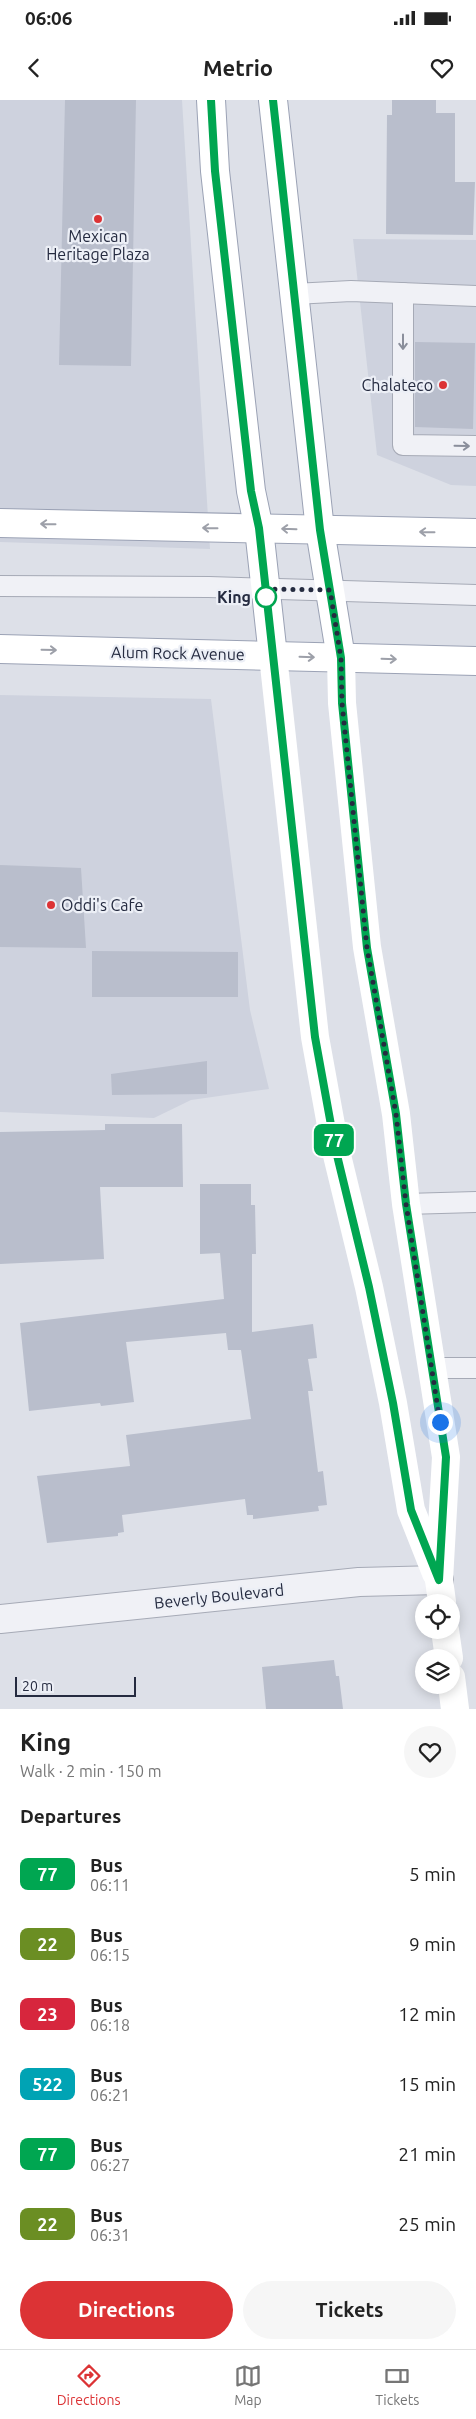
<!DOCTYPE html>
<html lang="en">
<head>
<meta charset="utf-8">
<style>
	:root { --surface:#fff; --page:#f6f6f6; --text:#222; --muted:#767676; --line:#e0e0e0; --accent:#dc3335 }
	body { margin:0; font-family:Ubuntu,sans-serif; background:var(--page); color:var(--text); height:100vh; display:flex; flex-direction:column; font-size:19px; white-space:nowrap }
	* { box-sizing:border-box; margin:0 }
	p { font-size:16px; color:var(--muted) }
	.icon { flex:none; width:28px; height:28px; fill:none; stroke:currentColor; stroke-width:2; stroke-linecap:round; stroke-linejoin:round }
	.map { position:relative; height:1609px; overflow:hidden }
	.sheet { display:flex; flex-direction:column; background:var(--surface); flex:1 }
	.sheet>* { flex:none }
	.badge { padding:0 10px; border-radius:8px; font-size:18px; line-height:32px }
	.controls { position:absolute; left:415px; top:1494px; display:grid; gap:10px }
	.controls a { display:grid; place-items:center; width:45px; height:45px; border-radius:50%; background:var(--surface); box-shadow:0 2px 12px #0003; font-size:25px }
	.scale { position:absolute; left:15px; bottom:12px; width:121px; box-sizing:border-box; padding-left:5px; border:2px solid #252b40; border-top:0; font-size:14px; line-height:18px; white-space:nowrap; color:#252b40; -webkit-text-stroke:4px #eceff6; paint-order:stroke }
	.you { position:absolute; width:25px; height:25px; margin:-12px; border:4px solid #fff; border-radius:50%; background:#1a73e8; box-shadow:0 0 0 8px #1a73e833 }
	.map>.badge { position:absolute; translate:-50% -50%; box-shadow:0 0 0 2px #fff }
	h2 { padding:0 20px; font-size:19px; line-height:45px }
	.round { display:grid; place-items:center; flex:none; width:52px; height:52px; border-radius:26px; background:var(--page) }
	.head { display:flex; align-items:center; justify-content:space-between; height:85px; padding:0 20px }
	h1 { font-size:24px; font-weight:700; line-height:38px }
	.button { display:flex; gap:10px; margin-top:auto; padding:10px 20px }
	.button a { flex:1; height:58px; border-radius:30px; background:var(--accent); color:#fff; font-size:20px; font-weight:700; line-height:58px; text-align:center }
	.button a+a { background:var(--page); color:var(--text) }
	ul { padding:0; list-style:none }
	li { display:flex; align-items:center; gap:15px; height:70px; padding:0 20px }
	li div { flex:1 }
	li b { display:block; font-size:19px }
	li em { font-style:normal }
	li .badge { min-width:55px; font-weight:700; text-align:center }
	.status { display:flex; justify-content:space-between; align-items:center; height:35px; padding:0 25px; background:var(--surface); direction:ltr }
	.status svg { height:14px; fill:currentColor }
	header { display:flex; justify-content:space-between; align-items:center; height:65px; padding:0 20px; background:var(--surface); font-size:22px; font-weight:700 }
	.tabs { display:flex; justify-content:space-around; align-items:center; height:70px; border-top:1px solid var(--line); background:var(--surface); font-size:14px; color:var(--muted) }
	.tabs a { display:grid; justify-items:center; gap:2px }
	.tabs .selected { color:var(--accent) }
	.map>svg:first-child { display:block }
	.built { fill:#ced2de }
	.building { fill:#b9becc }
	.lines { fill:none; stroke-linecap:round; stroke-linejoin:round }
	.service-casing { stroke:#a6aab6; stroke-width:22 }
	.minor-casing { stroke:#a6aab6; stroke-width:30 }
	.primary-casing { stroke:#9ba2b5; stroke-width:30 }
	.service { stroke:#f0f1f6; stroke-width:20 }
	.minor { stroke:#f0f1f6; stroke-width:28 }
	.secondary { stroke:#fff; stroke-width:28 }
	.primary { stroke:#fff; stroke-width:28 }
	.oneway { stroke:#8a8e9b }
	.oneway2 { stroke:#9da0a9 }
	.line-casing { stroke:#fff; stroke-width:11 }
	.line { stroke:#00a651; stroke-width:8 }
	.walk { stroke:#252b40; stroke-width:5; stroke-dasharray:0 9 }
	.poi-dot { fill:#dc3335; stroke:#eceff6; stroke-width:2 }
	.stop-dot { fill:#fff; stroke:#00a651; stroke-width:2.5 }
	.labels { text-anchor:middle; stroke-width:4.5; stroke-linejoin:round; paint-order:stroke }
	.poi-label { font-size:16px; fill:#252b40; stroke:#eceff6 }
	.stop-label { font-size:16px; font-weight:bold; fill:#252b40; stroke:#eceff6; text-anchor:end }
	.street-label { font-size:16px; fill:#252b40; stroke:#eceff6 }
</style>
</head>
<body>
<div class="status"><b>06:06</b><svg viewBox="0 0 49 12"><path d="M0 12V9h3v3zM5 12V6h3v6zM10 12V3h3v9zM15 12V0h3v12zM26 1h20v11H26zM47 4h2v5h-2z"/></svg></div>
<header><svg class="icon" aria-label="back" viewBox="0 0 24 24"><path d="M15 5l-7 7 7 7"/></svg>Metrio<svg class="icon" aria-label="heart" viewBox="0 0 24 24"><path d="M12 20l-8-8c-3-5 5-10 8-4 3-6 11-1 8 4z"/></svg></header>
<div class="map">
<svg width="476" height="1609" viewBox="0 0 476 1609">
	<rect width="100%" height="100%" fill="#dde0e8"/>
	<g class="built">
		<path d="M0 0H182L210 449 0 442Z"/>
		<path d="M353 139 476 140V386L451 385 377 355Z"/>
		<path d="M0 595 211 599 250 910 269 989 191 1000 154 1018 0 1012Z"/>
	</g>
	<g class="building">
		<path d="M65 0H136L131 266 59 265Z"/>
		<path d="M392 0H436V13H455V82H475L473 135 386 134 387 15H392Z"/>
		<path d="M415 242 475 243 473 329 415 327Z"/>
		<path d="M0 765 81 768 86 848 0 847Z"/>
		<path d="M92 851 238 852V897H92Z"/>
		<path d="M207 961V994L112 995 111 974Z"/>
		<path d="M105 1024H182L183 1087H100L104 1159 0 1164V1032L105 1030Z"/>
		<path d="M200 1084H251V1105H255L256 1154H252V1232L313 1224 317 1258 308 1259 313 1291H308L318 1372 323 1371 327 1405 318 1406 319 1411 253 1419V1415H247L245 1399 122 1415 124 1432 118 1433V1436L47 1443 37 1376 130 1366 126 1335 251 1319 241 1250H228L226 1233 126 1242 134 1302 101 1306 100 1303 29 1311 20 1223 224 1199 220 1153 200 1154Z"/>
		<path d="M334 1560 336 1576H339L343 1609H266L262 1567Z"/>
	</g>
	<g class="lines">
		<g class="service-casing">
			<g id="service">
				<path d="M403 193V345L476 346"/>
				<path d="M294 194 351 191 476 196"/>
				<path d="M0 486 209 487 476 495"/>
				<path d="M406 1104 476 1102"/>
				<path d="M433 1268H476"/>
			</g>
		</g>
		<g class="minor-casing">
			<path id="minor" d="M0 1519 359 1482 439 1480"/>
		</g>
		<g class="primary-casing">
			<g id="primary">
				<path d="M211 0 215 71 251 391 259 429 273 556"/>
				<path d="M273 0 320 430 341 558"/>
				<path d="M0 423 476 433"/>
				<path d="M0 549 476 561"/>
			</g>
		</g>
		<use href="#service" class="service"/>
		<use href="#minor" class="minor"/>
		<g class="secondary">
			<path d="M273 556 315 937 335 1047 369 1187 393 1303 411 1410 436 1473"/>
			<path d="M341 558 342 603 367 847 396 1014 406 1104 446 1357 439 1480 442 1502"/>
			<path d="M445 1530 449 1558"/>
			<path d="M451 1577 455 1609"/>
		</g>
		<use href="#primary" class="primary"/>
	</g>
	<defs><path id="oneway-shaft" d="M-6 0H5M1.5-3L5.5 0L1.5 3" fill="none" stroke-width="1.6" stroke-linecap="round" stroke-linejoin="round" transform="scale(1.25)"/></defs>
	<g class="oneway">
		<use href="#oneway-shaft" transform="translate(403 242) rotate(90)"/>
		<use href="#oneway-shaft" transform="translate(462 346) rotate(1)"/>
	</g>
	<g class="oneway2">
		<use href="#oneway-shaft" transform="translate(48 424) rotate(-179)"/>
		<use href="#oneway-shaft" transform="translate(210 428) rotate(-179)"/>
		<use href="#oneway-shaft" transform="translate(289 429) rotate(-178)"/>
		<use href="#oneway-shaft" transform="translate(427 432) rotate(-179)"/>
		<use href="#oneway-shaft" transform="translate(49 550) rotate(1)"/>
		<use href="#oneway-shaft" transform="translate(307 557) rotate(2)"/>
		<use href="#oneway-shaft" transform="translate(389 559) rotate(2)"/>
	</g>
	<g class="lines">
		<g class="line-casing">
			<path id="line" d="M211 0 215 71 251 391 259 428 315 937 335 1047 369 1187 393 1303 411 1410 439 1480 446 1357 406 1104 396 1014 367 848 342 603 341 558 320 430 273 0"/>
		</g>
		<use href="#line" class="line"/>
		<path class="walk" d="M266 497 265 489 330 490 341 558 342 603 367 848 396 1014 406 1104 440 1322"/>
	</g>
	<g class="poi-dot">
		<circle cx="98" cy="119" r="5"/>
		<circle cx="443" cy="285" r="5"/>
		<circle cx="51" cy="805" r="5"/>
	</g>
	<circle class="stop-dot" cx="266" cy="497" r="10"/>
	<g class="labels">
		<g class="poi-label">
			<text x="98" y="142">Mexican<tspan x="98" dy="18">Heritage Plaza</tspan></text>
			<text x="433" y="291" text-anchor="end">Chalateco</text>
			<text x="61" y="811" text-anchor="start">Oddi's Cafe</text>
		</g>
		<g class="stop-label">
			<text x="251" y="503">King</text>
		</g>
		<g class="street-label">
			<text transform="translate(178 553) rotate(1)" y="6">Alum Rock Avenue</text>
			<text transform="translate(219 1496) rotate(-6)" y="6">Beverly Boulevard</text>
		</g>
	</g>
</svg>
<div class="controls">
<a><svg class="icon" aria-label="locate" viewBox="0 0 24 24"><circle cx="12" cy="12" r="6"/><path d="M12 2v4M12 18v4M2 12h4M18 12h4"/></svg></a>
<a><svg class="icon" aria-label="layers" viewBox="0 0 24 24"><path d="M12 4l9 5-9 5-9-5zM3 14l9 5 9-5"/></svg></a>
</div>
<div class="scale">20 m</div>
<div class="you" style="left:440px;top:1322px"></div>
<b class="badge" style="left:334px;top:1040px;background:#00a651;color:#fff">77</b>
</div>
<section class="sheet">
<div class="head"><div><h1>King</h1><p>Walk · 2 min · 150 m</p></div><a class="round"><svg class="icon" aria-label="heart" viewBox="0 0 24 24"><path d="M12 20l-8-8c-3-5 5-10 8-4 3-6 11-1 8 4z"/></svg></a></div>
<h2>Departures</h2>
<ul>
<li><span class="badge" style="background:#00a651;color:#fff">77</span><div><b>Bus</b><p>06:11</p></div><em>5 min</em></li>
<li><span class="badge" style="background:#6b8e23;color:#fff">22</span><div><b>Bus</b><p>06:15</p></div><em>9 min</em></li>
<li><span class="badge" style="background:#d7263d;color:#fff">23</span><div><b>Bus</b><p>06:18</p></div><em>12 min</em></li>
<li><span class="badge" style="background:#00a3b4;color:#fff">522</span><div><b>Bus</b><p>06:21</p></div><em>15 min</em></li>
<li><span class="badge" style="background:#00a651;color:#fff">77</span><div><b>Bus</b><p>06:27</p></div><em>21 min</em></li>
<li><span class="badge" style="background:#6b8e23;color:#fff">22</span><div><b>Bus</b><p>06:31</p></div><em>25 min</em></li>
</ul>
<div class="button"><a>Directions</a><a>Tickets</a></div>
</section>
<nav class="tabs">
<a class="selected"><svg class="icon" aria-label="directions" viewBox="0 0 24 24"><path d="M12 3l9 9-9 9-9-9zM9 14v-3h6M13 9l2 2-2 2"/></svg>Directions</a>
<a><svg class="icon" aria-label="map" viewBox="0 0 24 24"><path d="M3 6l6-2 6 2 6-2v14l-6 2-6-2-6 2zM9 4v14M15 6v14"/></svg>Map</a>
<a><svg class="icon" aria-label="tickets" viewBox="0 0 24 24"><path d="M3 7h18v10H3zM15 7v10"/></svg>Tickets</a>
</nav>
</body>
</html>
